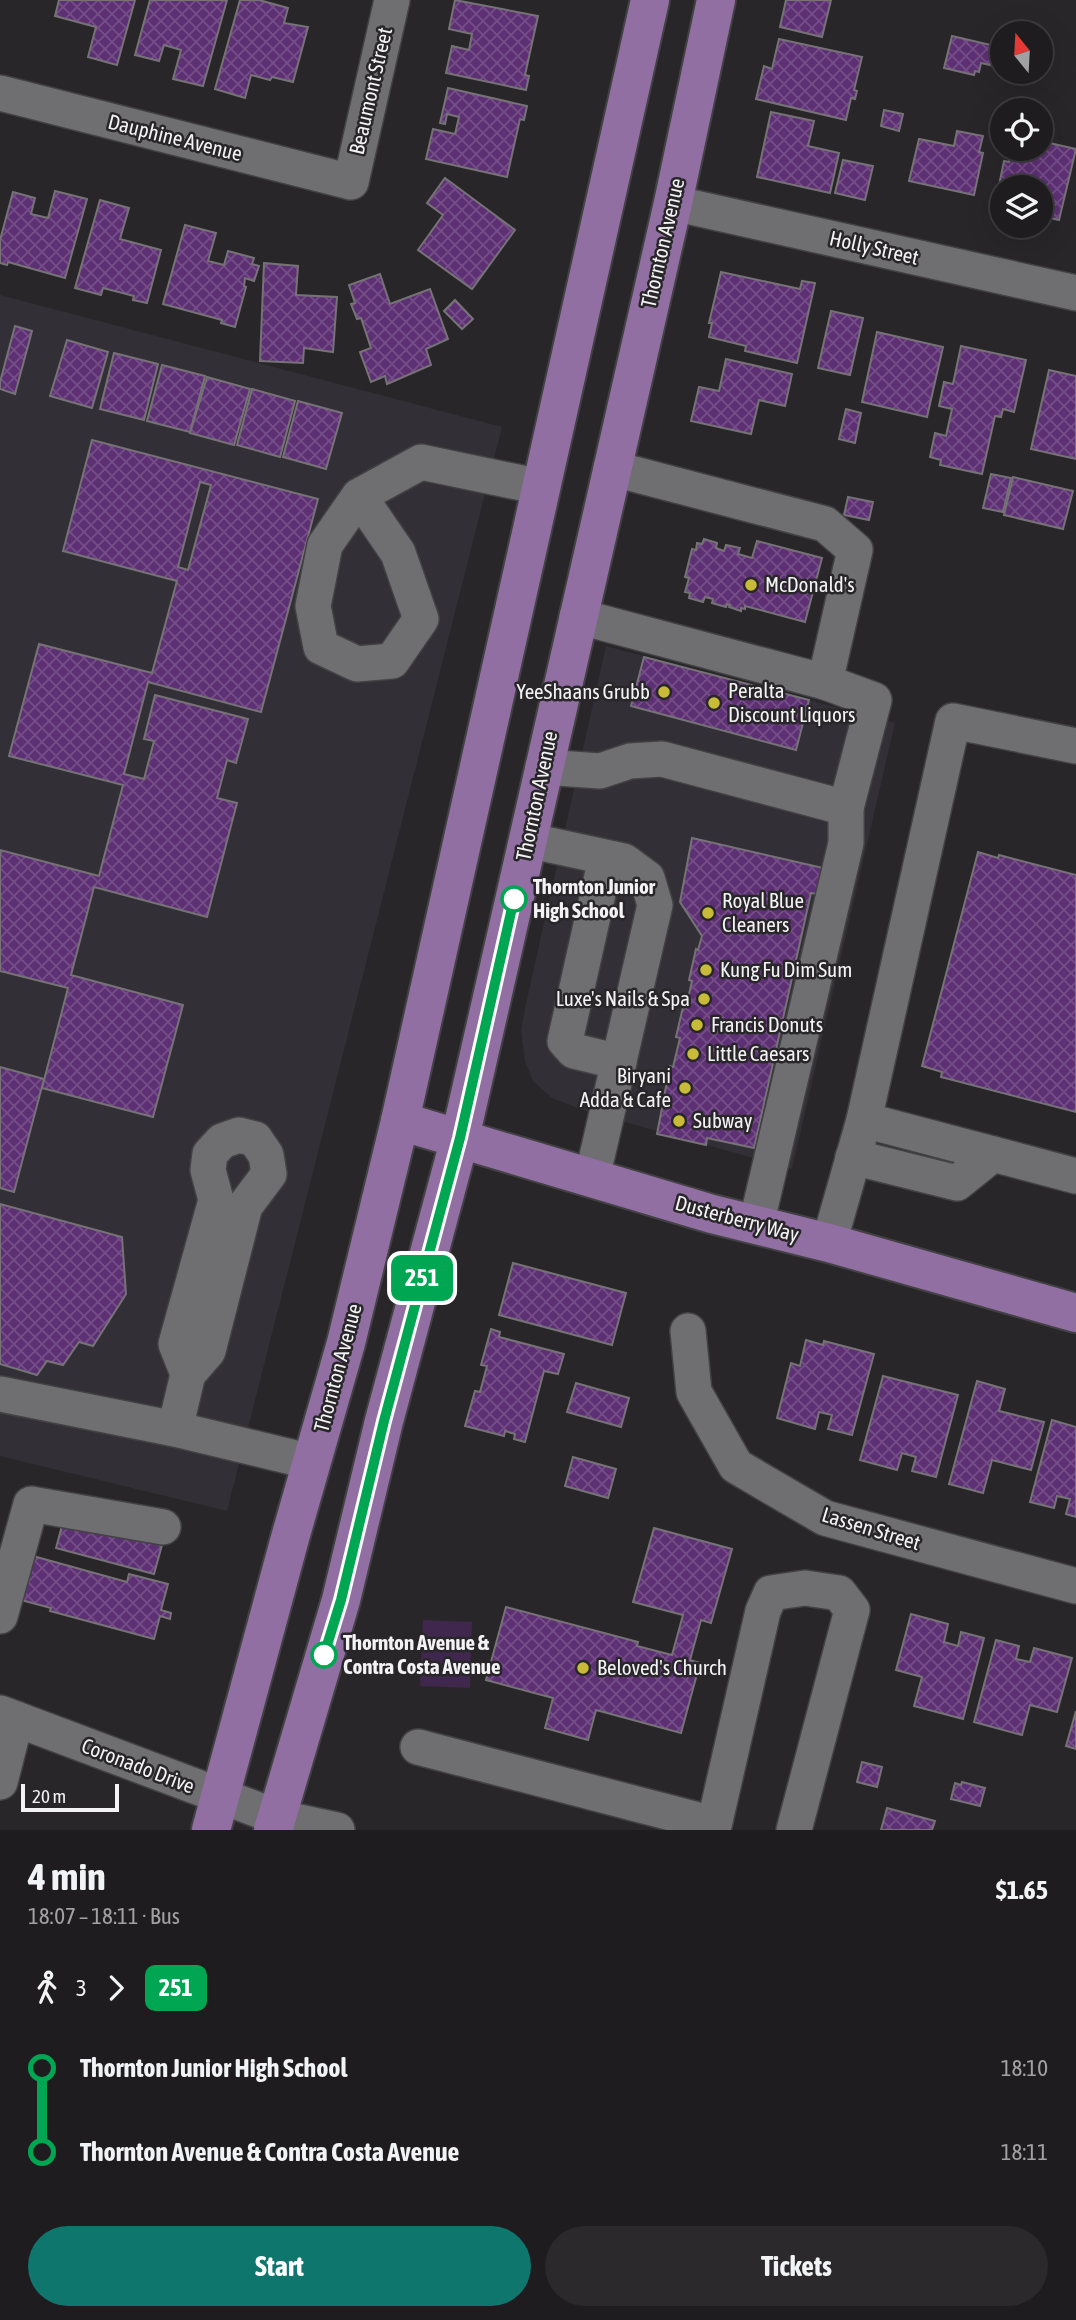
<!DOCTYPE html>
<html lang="en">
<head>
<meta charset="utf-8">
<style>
	:root { --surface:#1e1c1f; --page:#2b292c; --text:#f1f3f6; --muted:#a1a1a4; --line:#3c3a3d; --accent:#0f766e }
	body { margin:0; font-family:"Asap Condensed",sans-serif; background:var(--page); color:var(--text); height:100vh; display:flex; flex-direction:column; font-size:26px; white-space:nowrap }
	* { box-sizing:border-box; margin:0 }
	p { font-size:23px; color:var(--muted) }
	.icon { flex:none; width:38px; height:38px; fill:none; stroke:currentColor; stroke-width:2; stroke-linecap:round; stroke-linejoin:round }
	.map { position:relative; height:1830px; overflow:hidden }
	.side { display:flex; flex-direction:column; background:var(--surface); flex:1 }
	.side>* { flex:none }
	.badge { padding:0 14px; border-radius:10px; font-size:24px; line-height:46px }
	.needle { width:46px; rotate:342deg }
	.tools { position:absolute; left:990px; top:21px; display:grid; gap:14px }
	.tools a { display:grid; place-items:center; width:63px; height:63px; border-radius:50%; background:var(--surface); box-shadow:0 7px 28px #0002,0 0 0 2px var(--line); font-size:35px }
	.scale { position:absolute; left:21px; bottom:18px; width:98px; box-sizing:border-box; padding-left:7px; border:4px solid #f3f2f4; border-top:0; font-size:19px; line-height:24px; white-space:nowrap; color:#f3f2f4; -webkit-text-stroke:5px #282629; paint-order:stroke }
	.map>.badge { position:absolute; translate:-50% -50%; box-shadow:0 0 0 4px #fff }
	.legs { display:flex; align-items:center; gap:10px; height:77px; padding:0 28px; font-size:23px }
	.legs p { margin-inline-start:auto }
	.overview { display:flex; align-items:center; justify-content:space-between; height:119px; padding:0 28px }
	h1 { font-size:38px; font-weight:700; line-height:52px }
	.button { display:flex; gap:14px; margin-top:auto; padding:14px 28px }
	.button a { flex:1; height:80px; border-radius:42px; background:var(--accent); color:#fff; font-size:28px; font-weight:700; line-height:80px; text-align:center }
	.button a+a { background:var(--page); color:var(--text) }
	ul { padding:0 28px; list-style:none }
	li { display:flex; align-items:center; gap:24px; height:84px; font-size:26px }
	li i { display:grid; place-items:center; width:10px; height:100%; margin:0 9px; background:currentColor }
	li i::after { content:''; width:18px; height:18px; margin:-9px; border:5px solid; border-radius:50%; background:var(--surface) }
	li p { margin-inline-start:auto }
	li:first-child i { background:linear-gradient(#0000 50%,currentColor 0) }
	li:last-child i { background:linear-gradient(currentColor 50%,#0000 0) }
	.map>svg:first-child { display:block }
	.built { fill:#332f36 }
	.green { fill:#40274d }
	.building { fill:url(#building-cross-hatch); stroke:#757376; stroke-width:2; fill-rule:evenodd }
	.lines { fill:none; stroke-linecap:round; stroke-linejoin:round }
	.minor-casing { stroke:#424143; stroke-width:38 }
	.major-casing { stroke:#424143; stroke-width:42 }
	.minor { stroke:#6f6e71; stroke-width:35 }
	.major { stroke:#916fa3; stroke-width:38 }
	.line-1-casing { stroke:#fff; stroke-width:16 }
	.line-1 { stroke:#00a651; stroke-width:10 }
	.poi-dot { fill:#c9bb3a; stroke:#282629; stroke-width:2.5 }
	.stop-1-dot { fill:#fff; stroke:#00a651; stroke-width:3.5 }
	.labels { text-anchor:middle; stroke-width:5; stroke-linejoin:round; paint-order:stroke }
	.street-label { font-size:21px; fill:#f3f2f4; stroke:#282629 }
	.poi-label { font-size:21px; fill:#f3f2f4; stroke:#282629; text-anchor:start }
	.stop-label { font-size:21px; font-weight:bold; fill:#f3f2f4; stroke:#282629; text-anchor:start }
</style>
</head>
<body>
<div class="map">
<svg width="1076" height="1830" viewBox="0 0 1076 1830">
	<defs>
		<pattern id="building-cross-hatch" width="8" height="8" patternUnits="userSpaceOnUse" patternTransform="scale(1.75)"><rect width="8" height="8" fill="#5d3074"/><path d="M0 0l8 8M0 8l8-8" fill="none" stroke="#754e88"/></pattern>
	</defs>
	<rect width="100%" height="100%" fill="#282629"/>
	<g class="built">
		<path d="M0 295 502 427 227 1511 0 1456Z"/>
		<path d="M606 646 895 723 792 1169 586 1111 552 1098 533 1081 525 1061 521 1031 525 1008Z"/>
	</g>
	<path class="green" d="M423 1620 472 1622 470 1688 420 1686Z"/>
	<g class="building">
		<path d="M59 0H135L117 65 88 57 96 27 55 16Z"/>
		<path d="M150 0H227L203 86 173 79 181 50 164 45 159 61 135 55Z"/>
		<path d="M240 0H259L288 8 284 23 308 27 293 82 272 77 270 80 251 75 245 98 215 89Z"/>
		<path d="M455 0 538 16 525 75 529 76 526 90 446 73 452 46 469 50 472 34 449 29Z"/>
		<path d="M786 0H831L822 37 780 27Z"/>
		<path d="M952 36 995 46 990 65 981 63 979 72 975 71 974 75 944 68Z"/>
		<path d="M779 39 862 57 854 90 857 91 855 99 851 98 846 120 756 99 764 66 772 69Z"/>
		<path d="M996 46 1003 47V69L992 66Z"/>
		<path d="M448 88 527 106 524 120 520 119 507 177 426 159 433 129 455 134 459 117 447 114 445 124 440 123Z"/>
		<path d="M884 110 903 114 899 131 881 126Z"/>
		<path d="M771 112 814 121 808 146 839 153 830 193 757 177Z"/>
		<path d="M957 131 983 136 979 152 983 153 974 195 909 181 919 139 954 146Z"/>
		<path d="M1041 141 1076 149 1059 220 1041 216V187H1003V207L995 205 1004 161 1009 162 1012 149H1041Z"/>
		<path d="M843 160 873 166 865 200 835 193Z"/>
		<path d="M445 178 515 230 472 289 418 250 443 215 427 203Z"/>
		<path d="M55 191 87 199 65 278 8 262 7 265 0 263V240L13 192 35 198 31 214 48 218Z"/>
		<path d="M100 200 129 208 120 239 161 250 147 303 133 300 134 296 103 288 101 295 75 288Z"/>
		<path d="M185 225 216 233 208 261 224 265 228 251 254 258 252 264 259 266 254 281 245 278 244 286 246 287 235 327 221 323 222 320 163 304Z"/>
		<path d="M264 263 298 266 296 295 337 297 333 352 304 348 303 363 260 361Z"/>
		<path d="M721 272 800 289 802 281 815 283 797 363 745 351 746 346 709 337 712 323H709Z"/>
		<path d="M380 274 390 304 430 289 448 339 426 349 431 365 387 384 385 376 371 382 360 352 371 348 361 318 357 319 351 304 355 303 349 285Z"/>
		<path d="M455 300 473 319 462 329 444 311Z"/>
		<path d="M831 311 863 318 850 375 818 368Z"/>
		<path d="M15 326 32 331 15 394 0 389V382Z"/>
		<path d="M877 332 943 347 927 417 862 402Z"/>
		<path d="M67 340 108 352 92 408 50 396Z"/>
		<path d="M961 346 1026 360 1014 412 1003 409 1001 417 995 416 982 474 940 465 941 460 930 457 935 433 946 436 952 409 939 406 944 382 953 384Z"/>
		<path d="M114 353 158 364 144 420 100 409Z"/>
		<path d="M726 359 792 374 785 406 759 400 751 434 691 421 699 387 719 391Z"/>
		<path d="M162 365 205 376 190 432 147 421Z"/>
		<path d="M1049 370 1076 376V459L1031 449Z"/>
		<path d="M207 377 250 389 234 445 190 433Z"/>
		<path d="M252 389 295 401 280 457 237 445Z"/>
		<path d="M298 401 342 413 326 469 283 457Z"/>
		<path d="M846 409 861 413 855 443 839 439Z"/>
		<path d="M92 440 318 499 261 712 148 682 124 774 144 779 154 741 144 739 155 695 248 719 236 763 227 760 217 798 237 803 207 917 94 887 71 975 183 1005 153 1117 42 1088 68 988 0 971V850L99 876 123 785 9 756 39 644 152 673 177 581 63 551ZM200 482 211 485 188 570 178 567Z"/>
		<path d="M991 474 1011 478 1003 512 983 508Z"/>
		<path d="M1013 477 1073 491 1063 529 1004 515Z"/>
		<path d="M848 497 873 502 869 520 844 515Z"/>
		<path d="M704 539 717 543 716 548 724 551 726 545 740 548 738 554 752 558 757 541 822 558 805 622 745 606V609L741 608V611L729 607 730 605 727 604 726 607 712 603 713 599 705 597 703 602 689 598 690 593 685 592 689 578 685 577 692 549 696 550 697 543 702 544Z"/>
		<path d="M644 657 809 700 796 750 631 706Z"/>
		<path d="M692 838 823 868 817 894 811 893 754 1148 707 1138 706 1145 657 1134 670 1066 673 1067 680 1038 676 1037 683 1007 686 1008 692 981 689 980 696 949 698 950 702 936 680 902Z"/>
		<path d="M978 852 998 858 999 855 1076 875V1112L941 1077 942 1072 922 1066Z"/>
		<path d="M0 1067 44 1079 14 1192 0 1188Z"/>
		<path d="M0 1204 122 1237 126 1294 93 1346 79 1342 63 1365 47 1361 37 1375 0 1364Z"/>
		<path d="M513 1263 626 1293 612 1345 499 1315Z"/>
		<path d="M491 1329 500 1332 499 1337 564 1354 558 1374 544 1371 525 1442 514 1439 515 1434 505 1431 504 1436 465 1426 475 1391 480 1392 487 1366 481 1365Z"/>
		<path d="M806 1340 823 1345 824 1341 874 1354 852 1435 828 1429 832 1415 819 1412 815 1429 777 1418 791 1363 800 1366Z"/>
		<path d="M883 1376 958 1395 936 1477 912 1471 916 1457 902 1453 897 1470 860 1460Z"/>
		<path d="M977 1381 1005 1389 999 1411 1044 1422 1031 1470 992 1460 983 1493 949 1484Z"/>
		<path d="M576 1383 629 1398 621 1427 567 1412Z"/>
		<path d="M1052 1420 1076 1427V1517L1066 1514 1070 1499 1057 1496 1054 1508 1030 1502Z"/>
		<path d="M573 1457 616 1469 608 1498 565 1486Z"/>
		<path d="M64 1518 162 1545 154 1574 56 1548Z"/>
		<path d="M654 1528 732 1549 711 1623 701 1620 690 1660 700 1663 681 1733 596 1710 588 1740 545 1728 553 1698 486 1680 506 1607 638 1642 637 1646 672 1655 683 1615 633 1602Z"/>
		<path d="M33 1556 127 1582 129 1574 168 1584 161 1610 171 1613 170 1619 160 1616 154 1639 50 1611 51 1608 21 1600Z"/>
		<path d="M911 1614 948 1624 944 1642 958 1646 961 1632 984 1638 963 1719 914 1706 922 1677 896 1670Z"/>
		<path d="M996 1640 1019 1646 1016 1659 1030 1662 1034 1648 1072 1658 1057 1712 1030 1705 1022 1735 974 1722Z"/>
		<path d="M1076 1711V1749L1066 1746Z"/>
		<path d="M862 1762 882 1767 877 1787 857 1782Z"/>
		<path d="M962 1782 985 1788 980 1806 951 1799 955 1783 961 1785Z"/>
		<path d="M887 1808 935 1821 932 1830H881Z"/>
	</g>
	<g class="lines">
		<g class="minor-casing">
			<g id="minor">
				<path d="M0 93 351 182 392 0"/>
				<path d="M673 203 1076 293"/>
				<path d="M359 496 398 553 421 619 392 661 357 664 321 647 313 606 325 545 359 496 421 462 541 487"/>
				<path d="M577 616 825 682 855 550 825 524 611 468"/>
				<path d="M543 767 600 771 630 761 662 759 846 808 874 700 825 682"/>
				<path d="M527 840 624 861 647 878 655 905 592 1178"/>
				<path d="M606 858 565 1041 574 1051 619 1062"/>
				<path d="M864 1120 1076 1176"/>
				<path d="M853 1157 957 1183 993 1154"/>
				<path d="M756 1225 846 843V808"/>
				<path d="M829 1243 864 1120 953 721 1076 746"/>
				<path d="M688 1331 694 1392 736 1466 825 1518 1076 1586"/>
				<path d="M0 1394 175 1429 312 1462"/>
				<path d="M175 1429 188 1374 208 1351 245 1206 269 1174 266 1155 255 1139 239 1135 222 1141 210 1154 208 1170 216 1200 176 1344 188 1374"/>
				<path d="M0 1616 31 1504 163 1527"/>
				<path d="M0 1713 277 1817 337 1830"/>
				<path d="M418 1747 694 1819 706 1830"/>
				<path d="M0 1782 16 1719"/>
				<path d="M713 1830 763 1611 771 1593 805 1588 839 1593 852 1610 794 1830"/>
			</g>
		</g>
		<g class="major-casing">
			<g id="major">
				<path d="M400 1121 712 1214 829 1243 1076 1313"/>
				<path d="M211 1830 290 1538 346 1343 400 1121 650 0"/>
				<path d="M273 1830 341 1600 384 1421 460 1138 673 203 716 0"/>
			</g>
		</g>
		<use href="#minor" class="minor"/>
		<use href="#major" class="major"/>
	</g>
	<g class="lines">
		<g class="line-1-casing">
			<path id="line-1" d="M324 1655 341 1600 384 1421 460 1138 514 899"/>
		</g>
		<use href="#line-1" class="line-1"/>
	</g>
	<g class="poi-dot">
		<circle cx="751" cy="585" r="7"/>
		<circle cx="664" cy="692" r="7"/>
		<circle cx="714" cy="703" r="7"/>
		<circle cx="708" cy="913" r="7"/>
		<circle cx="706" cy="970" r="7"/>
		<circle cx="704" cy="999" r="7"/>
		<circle cx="697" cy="1025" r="7"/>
		<circle cx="693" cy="1054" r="7"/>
		<circle cx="685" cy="1088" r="7"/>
		<circle cx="679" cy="1121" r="7"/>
		<circle cx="583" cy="1668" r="7"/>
	</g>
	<g class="stop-1-dot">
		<circle cx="514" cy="899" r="12"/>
		<circle cx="324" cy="1655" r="12"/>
	</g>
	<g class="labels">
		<g class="street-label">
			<text transform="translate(371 91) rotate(-77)" y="7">Beaumont Street</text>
			<text transform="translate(175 138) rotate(14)" y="7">Dauphine Avenue</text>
			<text transform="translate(663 243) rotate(-77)" y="7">Thornton Avenue</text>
			<text transform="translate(874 248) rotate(13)" y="7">Holly Street</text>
			<text transform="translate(537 796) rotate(-78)" y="7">Thornton Avenue</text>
			<text transform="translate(737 1219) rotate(15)" y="7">Dusterberry Way</text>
			<text transform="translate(338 1368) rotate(-75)" y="7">Thornton Avenue</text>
			<text transform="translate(871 1529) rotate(17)" y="7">Lassen Street</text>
			<text transform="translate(138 1766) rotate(21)" y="7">Coronado Drive</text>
		</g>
		<g class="poi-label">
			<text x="765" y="592">McDonald's</text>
			<text x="728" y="698">Peralta<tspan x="728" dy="24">Discount Liquors</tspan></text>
			<text x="650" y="699" text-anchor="end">YeeShaans Grubb</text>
			<text x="722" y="908">Royal Blue<tspan x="722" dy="24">Cleaners</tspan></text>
			<text x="720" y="977">Kung Fu Dim Sum</text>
			<text x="690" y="1006" text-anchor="end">Luxe's Nails &amp; Spa</text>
			<text x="711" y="1032">Francis Donuts</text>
			<text x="707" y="1061">Little Caesars</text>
			<text x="671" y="1083" text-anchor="end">Biryani<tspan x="671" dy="24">Adda &amp; Cafe</tspan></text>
			<text x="693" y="1128">Subway</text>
			<text x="597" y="1675">Beloved's Church</text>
		</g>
		<g class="stop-label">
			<text x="533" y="894">Thornton Junior<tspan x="533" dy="24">High School</tspan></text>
			<text x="343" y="1650">Thornton Avenue &amp;<tspan x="343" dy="24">Contra Costa Avenue</tspan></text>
		</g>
	</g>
</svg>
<div class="tools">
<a><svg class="needle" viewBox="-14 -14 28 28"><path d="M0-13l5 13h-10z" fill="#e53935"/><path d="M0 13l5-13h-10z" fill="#a1a1a4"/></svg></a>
<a><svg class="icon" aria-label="locate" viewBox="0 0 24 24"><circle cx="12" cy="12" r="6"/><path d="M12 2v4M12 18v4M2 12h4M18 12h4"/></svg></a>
<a><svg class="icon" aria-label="layers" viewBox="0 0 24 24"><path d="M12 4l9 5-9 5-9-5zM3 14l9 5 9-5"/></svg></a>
</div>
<div class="scale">20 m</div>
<b class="badge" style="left:422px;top:1278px;background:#00a651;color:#fff">251</b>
</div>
<section class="side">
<div class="overview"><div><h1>4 min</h1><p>18:07 – 18:11 · Bus</p></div><b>$1.65</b></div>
<div class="legs"><svg class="icon" aria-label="walk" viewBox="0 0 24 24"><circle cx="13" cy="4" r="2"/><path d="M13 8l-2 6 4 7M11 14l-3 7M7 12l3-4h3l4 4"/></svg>3<svg class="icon" aria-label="forward" viewBox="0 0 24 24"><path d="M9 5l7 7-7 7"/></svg><b class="badge" style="background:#00a651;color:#fff">251</b></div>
<ul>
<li><i style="color:#00a651"></i><b>Thornton Junior High School</b><p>18:10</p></li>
<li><i style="color:#00a651"></i><b>Thornton Avenue &amp; Contra Costa Avenue</b><p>18:11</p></li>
</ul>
<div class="button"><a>Start</a><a>Tickets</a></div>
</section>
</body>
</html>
